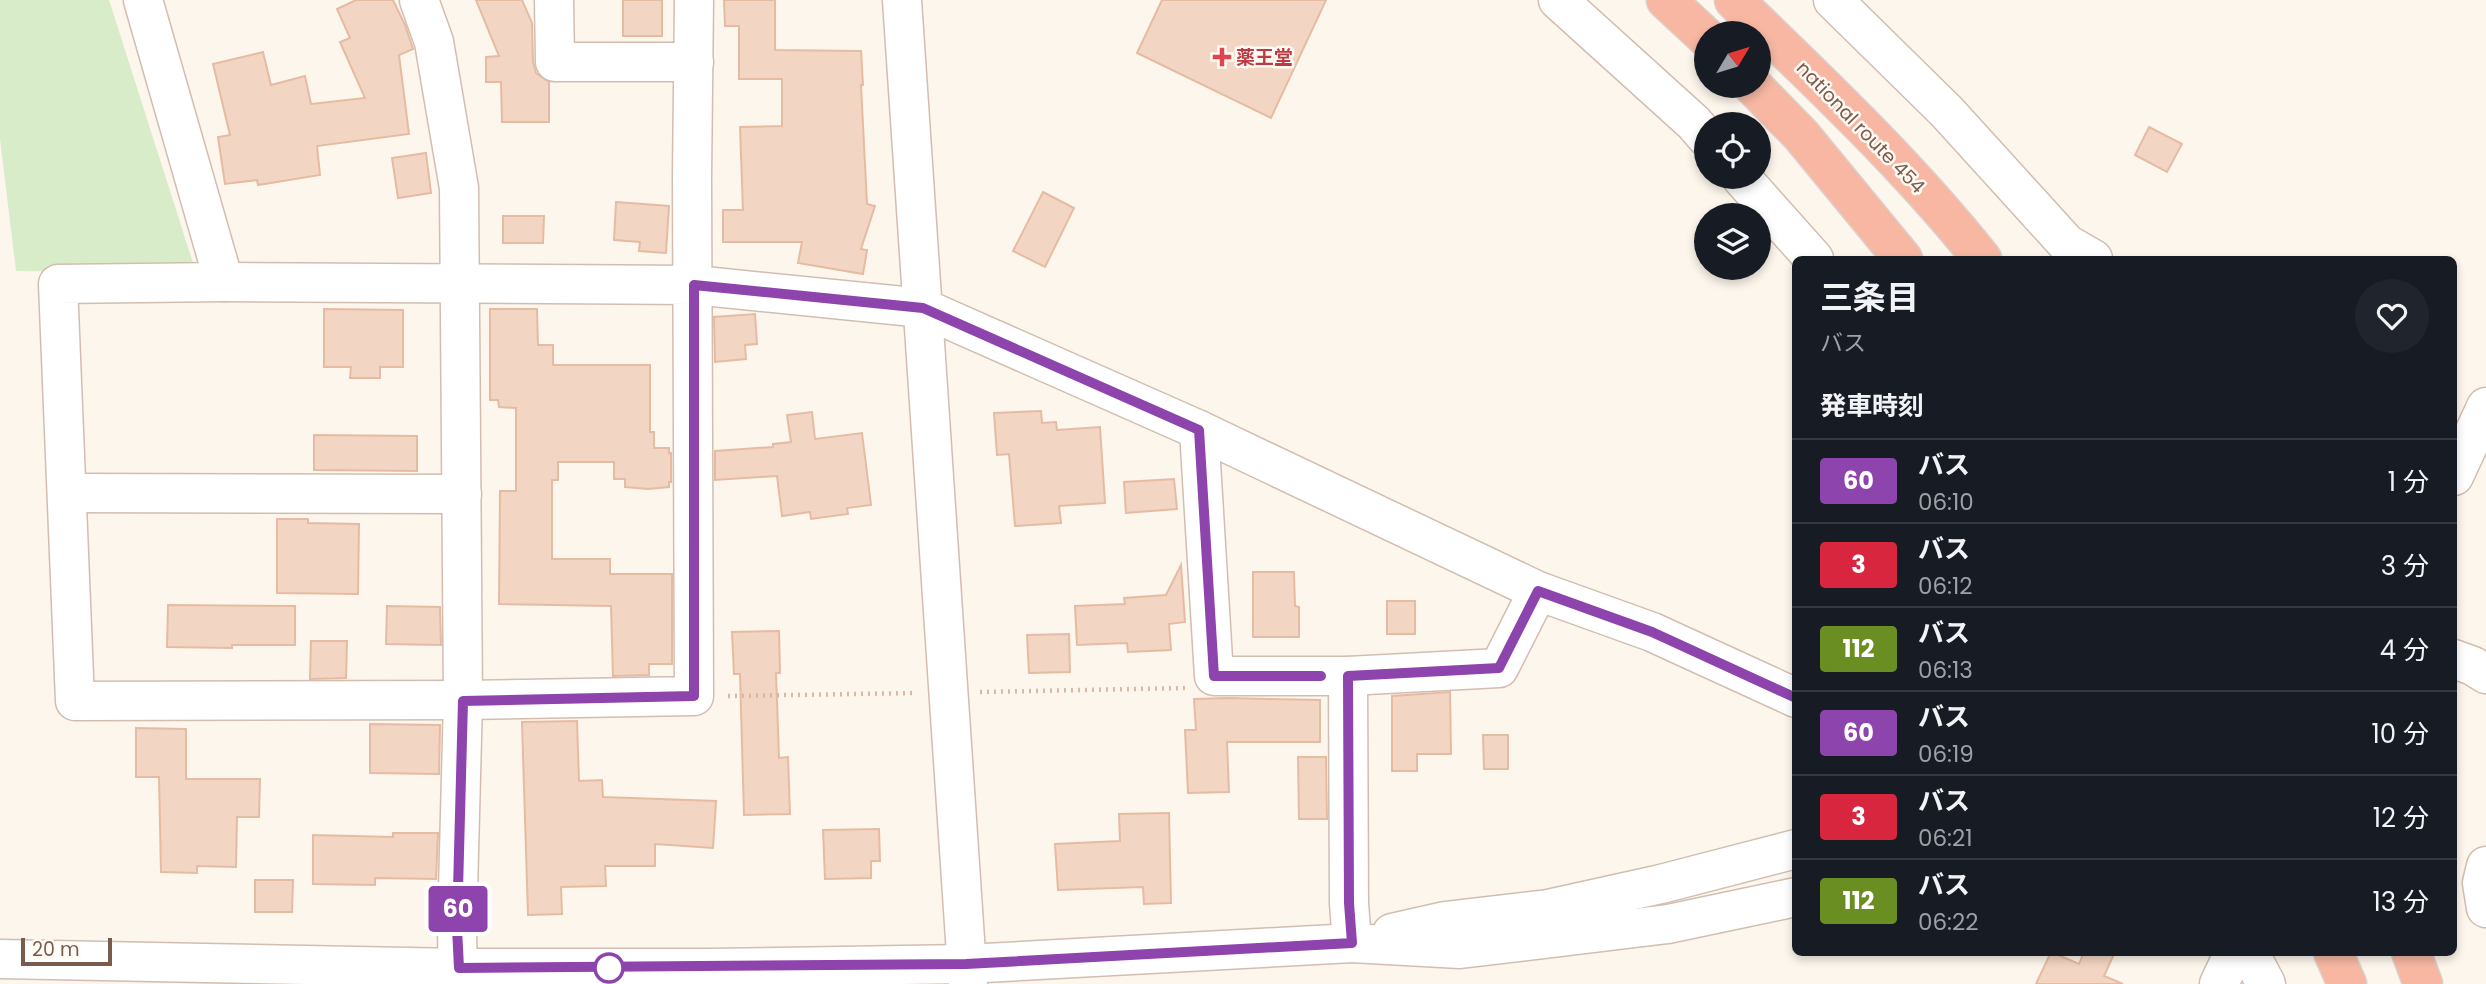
<!DOCTYPE html>
<html lang="ja">
<head>
<meta charset="utf-8">
<style>
	:root { --surface:#171b24; --page:#20242c; --text:#f1f3f6; --muted:#9ea1a6; --line:#363941 }
	body { margin:0; font-family:Poppins,"Noto Sans JP",sans-serif; background:var(--page); color:var(--text); height:100vh; display:flex; flex-direction:column; font-size:26px; white-space:nowrap }
	* { box-sizing:border-box; margin:0 }
	p { font-size:23px; color:var(--muted) }
	.icon { flex:none; width:38px; height:38px; fill:none; stroke:currentColor; stroke-width:2; stroke-linecap:round; stroke-linejoin:round }
	.map { position:relative; flex:1; overflow:hidden }
	.side { position:absolute; left:1792px; top:256px; width:665px; height:700px; display:flex; flex-direction:column; background:var(--surface); border-radius:10px; box-shadow:0 4px 10px #0003 }
	.side>* { flex:none }
	.badge { padding:0 14px; border-radius:5px; font-size:24px; line-height:46px }
	.needle { width:46px; rotate:52deg }
	.fabs { position:absolute; left:1694px; top:21px; display:grid; gap:14px }
	.fabs a { display:grid; place-items:center; width:77px; height:77px; border-radius:50%; background:var(--surface); box-shadow:0 4px 10px #0003; font-size:35px }
	.scale { position:absolute; left:21px; bottom:18px; width:91px; box-sizing:border-box; padding-left:7px; border:4px solid #7a5c4d; border-top:0; font-size:19px; line-height:24px; white-space:nowrap; color:#7a5c4d; -webkit-text-stroke:5px #fffaf3; paint-order:stroke }
	.map>.badge { position:absolute; translate:-50% -50%; box-shadow:0 0 0 4px #fff }
	h2 { padding:0 28px; font-size:26px; line-height:63px }
	.round { display:grid; place-items:center; flex:none; width:74px; height:74px; border-radius:37px; background:var(--page) }
	.summary { display:flex; align-items:center; justify-content:space-between; height:119px; padding:0 28px }
	h1 { font-size:33px; font-weight:700; line-height:52px }
	ul { padding:0; list-style:none }
	li { display:flex; align-items:center; gap:21px; height:84px; padding:0 28px; border-top:2px solid var(--line) }
	li div { flex:1 }
	li b { display:block; font-size:26px }
	li em { font-style:normal }
	li .badge { min-width:77px; font-weight:700; text-align:center }
	.map>svg:first-child { display:block }
	.green { fill:#d8ecc9 }
	.building { fill:#f3d5c3; stroke:#e6bba3; stroke-width:2 }
	.lines { fill:none; stroke-linecap:round; stroke-linejoin:round }
	.minor-casing { stroke:#d1beb0; stroke-width:41 }
	.highway-casing { stroke:#dad1cd; stroke-width:41 }
	.path { stroke:#d9b8a5; stroke-width:4.5; stroke-dasharray:2 5; stroke-linecap:butt }
	.minor { stroke:#fff; stroke-width:38 }
	.highway { stroke:#f7b7a3; stroke-width:38 }
	.line-casing { stroke:#fff; stroke-width:16 }
	.line { stroke:#8e44ad; stroke-width:10 }
	.health-dot { fill:#e0444e; stroke:#fffaf3; stroke-width:2.5 }
	.stop-dot { fill:#fff; stroke:#8e44ad; stroke-width:3.5 }
	.labels { text-anchor:middle; stroke-width:5; stroke-linejoin:round; paint-order:stroke }
	.health-label { font-size:19px; font-weight:bold; fill:#be3a42; stroke:#fffaf3; text-anchor:start }
	.street-label { font-size:19px; fill:#7a5c4d; stroke:#fffaf3 }
</style>
</head>
<body>
<div class="map">
<svg width="2486" height="984" viewBox="0 0 2486 984">
	<rect width="100%" height="100%" fill="#fdf6ec"/>
	<path class="green" d="M0 0H109L194 266 185 273 16 271 0 139Z"/>
	<g class="building">
		<path d="M356 0H393L405 25 413 49 399 55 409 134 317 146 320 175 258 185 257 180 225 184 218 137 230 135 213 64 263 52 271 85 305 76 311 104 365 98 340 42 350 38 337 9Z"/>
		<path d="M476 0H522L532 23 533 62 536 73 549 82V122H502L501 82H486V57L499 56Z"/>
		<rect x="623" y="0" width="39" height="36"/>
		<path d="M724 0H775V50L861 51 863 85H861L867 204 875 206 861 249 867 250 863 274 798 263 802 242H723V210H743L740 127 782 126V79H739V26H725Z"/>
		<path d="M1162 0H1326L1271 118 1137 53Z"/>
		<path d="M2149 127 2182 144 2167 172 2135 155Z"/>
		<path d="M426 153 431 193 398 198 392 158Z"/>
		<path d="M1043 192 1074 208 1045 267 1013 251Z"/>
		<path d="M616 202 669 206 666 253 639 251 640 242 614 240Z"/>
		<path d="M503 216H544L543 243H503Z"/>
		<path d="M324 309 403 310V367H380V378H350L351 367H324Z"/>
		<path d="M490 309H537L538 345H553V365H650V432H654V448H669V453H671V482H669V487L648 489 625 487V479H614V462H558V480H552V559H610V574H672V664H649V675L613 676 611 606 499 604 500 491H516V408L499 407 498 400H490Z"/>
		<path d="M755 314 757 344 745 345 746 359 715 362 714 317Z"/>
		<path d="M1041 411 1042 423 1056 422 1057 430 1100 427 1105 503 1059 506 1061 523 1015 526 1009 454 997 455 994 413Z"/>
		<path d="M812 412 815 439 862 433 871 505 847 508 848 514 811 519 810 512 782 516 777 476 715 480V451L773 447V444L791 442 787 415Z"/>
		<path d="M314 435 417 436V471L314 470Z"/>
		<path d="M1174 479 1177 509 1126 513 1124 482Z"/>
		<path d="M277 519H308V523L359 524 358 594 277 593Z"/>
		<path d="M1181 565 1185 622 1169 624 1171 650 1128 652 1127 643 1077 645 1075 606 1125 604 1124 598 1166 595Z"/>
		<path d="M1253 572H1294L1295 606 1299 607V637H1253Z"/>
		<rect x="1387" y="601" width="28" height="33"/>
		<path d="M168 605 295 606V645H232V648L167 647Z"/>
		<path d="M387 606 440 607 441 645 386 644Z"/>
		<path d="M779 631 780 673H776L779 758 788 757 790 814 744 815 740 674H734L732 632Z"/>
		<path d="M1069 634 1070 672 1029 673 1027 635Z"/>
		<path d="M311 641H347L346 678 310 679Z"/>
		<path d="M1450 692 1451 754H1417V771H1392V696Z"/>
		<path d="M1227 698 1320 700V742H1227L1229 792 1188 793 1185 730H1196L1194 699Z"/>
		<path d="M577 721 579 781 602 780 603 797 716 801 713 848 655 844V866H605L606 886 561 887 562 914 528 915 522 722Z"/>
		<path d="M370 724 440 725 439 774 370 773Z"/>
		<path d="M136 728 186 729V779H260L259 817H237L236 867 197 866V873L161 872 159 777H136Z"/>
		<path d="M1483 735H1508V769H1484Z"/>
		<path d="M1298 757H1326L1327 819H1299Z"/>
		<path d="M1169 813 1171 903 1144 904 1143 887 1058 890 1055 844 1120 841 1119 814Z"/>
		<path d="M879 829 880 861H871V878L825 879 823 830Z"/>
		<path d="M393 833H438L436 879 375 878V885L313 884V835L393 837Z"/>
		<path d="M255 880H293L292 912H255Z"/>
		<path d="M2051 952 2079 964 2084 952H2115L2104 976 2123 984H2036Z"/>
	</g>
	<g class="lines">
		<g class="minor-casing">
			<g id="minor">
				<path d="M143 0 224 282"/>
				<path d="M419 0 434 42 459 188 463 700 457 928 458 984"/>
				<path d="M554 0 555 62H694"/>
				<path d="M694 0 692 177 694 696 463 700 75 701 58 284 224 282 694 285 923 308 1199 430 1538 591 1652 632 1796 698"/>
				<path d="M902 0 968 984"/>
				<path d="M1558 0 1694 123 1706 137"/>
				<path d="M1833 0 1947 112 2067 244 2093 259"/>
				<path d="M1741 177 1814 259"/>
				<path d="M1199 430 1214 676H1348L1499 668 1538 591"/>
				<path d="M2454 476 2486 407"/>
				<path d="M68 493 462 494"/>
				<path d="M2454 659 2473 666 2486 674"/>
				<path d="M1348 676 1349 903 1352 943"/>
				<path d="M2486 866 2482 883 2486 908"/>
				<path d="M1392 933 1445 921 1548 909 1661 884 1796 849"/>
				<path d="M2249 952 2266 984"/>
				<path d="M0 959 459 968H709L966 964 1352 943 1460 949 1668 924 1796 897"/>
				<path d="M2219 984 2234 952"/>
			</g>
		</g>
		<g class="highway-casing">
			<g id="highway">
				<path d="M1666 0 1706 37"/>
				<path d="M1734 0C1820 83 1908 166 1982 259"/>
				<path d="M1753 86 1801 135 1903 259"/>
				<path d="M2333 952 2347 984"/>
				<path d="M2411 952 2423 984"/>
			</g>
		</g>
		<g class="path">
			<path d="M980 692 1185 688"/>
			<path d="M728 696 915 693"/>
		</g>
		<use href="#minor" class="minor"/>
		<use href="#highway" class="highway"/>
	</g>
	<g class="lines">
		<g class="line-casing">
			<path id="line" d="M1321 676H1214L1199 430 923 308 694 285V696L463 701 457 928 459 968 966 964 1352 943 1349 903 1348 676 1499 668 1538 591 1652 632 1796 698"/>
		</g>
		<use href="#line" class="line"/>
	</g>
	<path class="health-dot" d="M1218.5 46.5h7v7h7v7h-7v7h-7v-7h-7v-7h7z"/>
	<circle class="stop-dot" cx="609" cy="968" r="14"/>
	<g class="labels">
		<g class="health-label">
			<text x="1236" y="64">薬王堂</text>
		</g>
		<g class="street-label">
			<text transform="translate(1861 127) rotate(46)" y="7">national route 454</text>
		</g>
	</g>
</svg>
<div class="fabs">
<a><svg class="needle" viewBox="-14 -14 28 28"><path d="M0-13l5 13h-10z" fill="#e53935"/><path d="M0 13l5-13h-10z" fill="#9ea1a6"/></svg></a>
<a><svg class="icon" aria-label="locate" viewBox="0 0 24 24"><circle cx="12" cy="12" r="6"/><path d="M12 2v4M12 18v4M2 12h4M18 12h4"/></svg></a>
<a><svg class="icon" aria-label="layers" viewBox="0 0 24 24"><path d="M12 4l9 5-9 5-9-5zM3 14l9 5 9-5"/></svg></a>
</div>
<div class="scale">20 m</div>
<b class="badge" style="left:458px;top:909px;background:#8e44ad;color:#fff">60</b>
<section class="side">
<div class="summary"><div><h1>三条目</h1><p>バス</p></div><a class="round"><svg class="icon" aria-label="heart" viewBox="0 0 24 24"><path d="M12 20l-8-8c-3-5 5-10 8-4 3-6 11-1 8 4z"/></svg></a></div>
<h2>発車時刻</h2>
<ul>
<li><span class="badge" style="background:#8e44ad;color:#fff">60</span><div><b>バス</b><p>06:10</p></div><em>1 分</em></li>
<li><span class="badge" style="background:#d7263d;color:#fff">3</span><div><b>バス</b><p>06:12</p></div><em>3 分</em></li>
<li><span class="badge" style="background:#6b8e23;color:#fff">112</span><div><b>バス</b><p>06:13</p></div><em>4 分</em></li>
<li><span class="badge" style="background:#8e44ad;color:#fff">60</span><div><b>バス</b><p>06:19</p></div><em>10 分</em></li>
<li><span class="badge" style="background:#d7263d;color:#fff">3</span><div><b>バス</b><p>06:21</p></div><em>12 分</em></li>
<li><span class="badge" style="background:#6b8e23;color:#fff">112</span><div><b>バス</b><p>06:22</p></div><em>13 分</em></li>
</ul>
</section>
</div>
</body>
</html>
